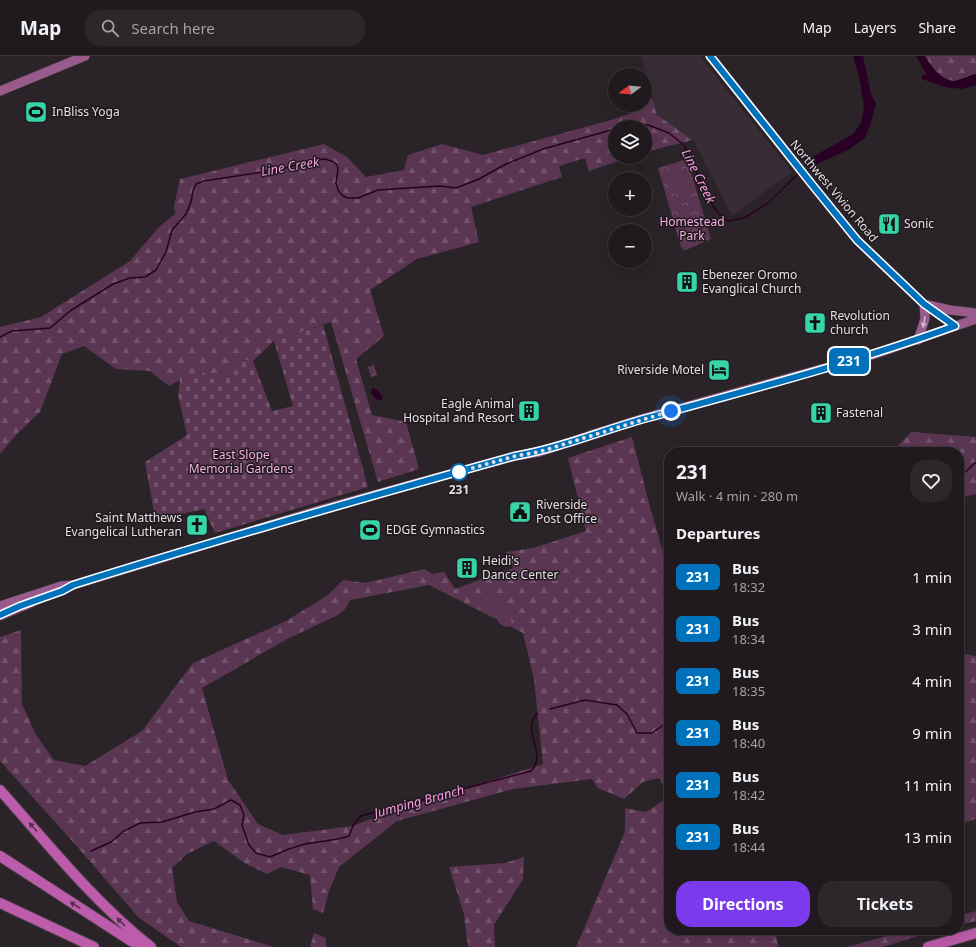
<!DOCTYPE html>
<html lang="en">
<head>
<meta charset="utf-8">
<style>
	:root { --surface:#201a1e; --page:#2d272b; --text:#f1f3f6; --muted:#a2a1a4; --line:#3d383c; --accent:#7c3aed }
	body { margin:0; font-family:"Noto Sans",sans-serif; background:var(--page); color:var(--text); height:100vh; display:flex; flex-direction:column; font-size:15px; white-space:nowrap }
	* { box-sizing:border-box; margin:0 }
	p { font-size:13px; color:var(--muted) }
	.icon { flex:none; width:22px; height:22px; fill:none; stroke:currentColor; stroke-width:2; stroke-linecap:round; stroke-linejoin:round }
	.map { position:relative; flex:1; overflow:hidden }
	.drawer { position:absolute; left:664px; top:391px; width:300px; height:488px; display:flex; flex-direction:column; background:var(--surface); border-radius:16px; box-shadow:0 4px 16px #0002,0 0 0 1px var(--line) }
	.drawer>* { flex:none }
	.badge { padding:0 8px; border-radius:6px; font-size:14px; line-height:26px }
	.needle { width:26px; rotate:254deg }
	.buttons { position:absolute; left:608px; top:12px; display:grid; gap:8px }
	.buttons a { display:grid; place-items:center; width:44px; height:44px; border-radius:50%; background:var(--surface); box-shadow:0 4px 16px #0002,0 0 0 1px var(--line); font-size:20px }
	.you { position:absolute; width:20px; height:20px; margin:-10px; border:3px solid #fff; border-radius:50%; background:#1a73e8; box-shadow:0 0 0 6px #1a73e833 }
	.map>.badge { position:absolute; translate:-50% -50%; box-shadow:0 0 0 2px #fff }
	h2 { padding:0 12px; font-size:15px; line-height:36px }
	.round { display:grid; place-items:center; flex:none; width:42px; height:42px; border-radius:16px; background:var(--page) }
	.head { display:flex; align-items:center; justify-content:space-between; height:68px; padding:0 12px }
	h1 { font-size:19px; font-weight:700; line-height:30px }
	.primary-button { display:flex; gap:8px; margin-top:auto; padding:8px 12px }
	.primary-button a { flex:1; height:46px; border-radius:16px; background:var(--accent); color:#fff; font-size:16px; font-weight:700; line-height:46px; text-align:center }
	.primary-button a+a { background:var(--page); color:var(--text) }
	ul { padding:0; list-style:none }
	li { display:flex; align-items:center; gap:12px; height:52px; padding:0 12px }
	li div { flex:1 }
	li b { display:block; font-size:15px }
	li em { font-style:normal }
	li .badge { min-width:44px; font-weight:700; text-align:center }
	header { display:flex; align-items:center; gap:24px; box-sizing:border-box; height:56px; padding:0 20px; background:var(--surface); border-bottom:1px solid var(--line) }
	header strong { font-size:19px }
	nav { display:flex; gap:22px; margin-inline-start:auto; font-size:14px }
	.search { width:280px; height:36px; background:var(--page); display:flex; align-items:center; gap:10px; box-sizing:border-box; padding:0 14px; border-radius:16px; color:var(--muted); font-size:15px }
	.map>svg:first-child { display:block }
	.built { fill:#382c35 }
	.forest { fill:url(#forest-firs); fill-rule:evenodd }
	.cemetery { fill:url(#cemetery-stones) }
	.park { fill:url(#park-crowns) }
	.garden { fill:#5b3653 }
	.water { fill:#290023 }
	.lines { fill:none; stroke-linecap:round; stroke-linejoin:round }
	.stream { stroke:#290023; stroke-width:1.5 }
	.major-casing { stroke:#443e43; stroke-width:10 }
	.highway-casing { stroke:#443e43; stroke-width:12 }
	.major { stroke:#985b8c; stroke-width:9 }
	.highway { stroke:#bc5caa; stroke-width:10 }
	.oneway { fill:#ccb7c8 }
	.oneway2 { fill:#57304f }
	.line-casing { stroke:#fff; stroke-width:9 }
	.line { stroke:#0072bc; stroke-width:6 }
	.walk { stroke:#e3dee2; stroke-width:4; stroke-dasharray:0 7.2 }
	.stop-dot { fill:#fff; stroke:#0072bc; stroke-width:2 }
	.labels { text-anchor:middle; stroke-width:3; stroke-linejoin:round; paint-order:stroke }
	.poi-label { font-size:12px; fill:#e3dee2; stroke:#20191e; text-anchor:start }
	.street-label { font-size:12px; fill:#e3dee2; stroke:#20191e }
	.park-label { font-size:12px; fill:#f6aee5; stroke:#20191e }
	.stop-label { font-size:12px; font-weight:bold; fill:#e3dee2; stroke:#20191e }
	.water-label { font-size:13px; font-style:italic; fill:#f59ce1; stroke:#20191e }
</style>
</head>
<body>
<header>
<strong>Map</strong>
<div class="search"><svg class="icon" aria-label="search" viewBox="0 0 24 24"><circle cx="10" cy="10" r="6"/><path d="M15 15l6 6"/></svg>Search here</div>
<nav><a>Map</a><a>Layers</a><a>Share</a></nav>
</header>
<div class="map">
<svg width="976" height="891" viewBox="0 0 976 891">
	<defs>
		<pattern id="forest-firs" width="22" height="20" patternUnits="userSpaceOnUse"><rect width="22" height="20" fill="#5b3653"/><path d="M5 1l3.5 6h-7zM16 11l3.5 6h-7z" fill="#72536b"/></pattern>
		<pattern id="cemetery-stones" width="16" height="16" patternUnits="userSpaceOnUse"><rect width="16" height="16" fill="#5b3653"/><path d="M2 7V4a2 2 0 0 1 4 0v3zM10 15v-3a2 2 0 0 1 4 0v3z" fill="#72536b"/></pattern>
		<pattern id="park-crowns" width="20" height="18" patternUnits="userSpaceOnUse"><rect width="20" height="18" fill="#5b3653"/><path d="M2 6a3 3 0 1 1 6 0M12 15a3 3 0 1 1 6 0" fill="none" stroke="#72536b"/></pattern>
	</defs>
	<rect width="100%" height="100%" fill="#2a2328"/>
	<path class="built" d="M641 0H700L792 116 732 160 693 84 657 59Z"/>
	<g class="forest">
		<path d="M925 0H976V18C971 19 958 25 954 25 942 25 930 9 925 0Z"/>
		<path d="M652 42 657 59 693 84 645 96V71H615V101H631L589 115 585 102 559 110 562 121 471 151 479 186 417 203 370 234 384 280 356 303 372 359 406 366 419 413 378 426 331 266 274 285 253 305 239 304 233 319 211 323 180 324 169 330 150 315 116 313 84 290 62 298 40 356 17 378 0 398V271L41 261 130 205 158 172 175 158 174 150 180 123 324 88 347 101 366 121 404 114 408 99 442 88 483 99 611 64 635 56 645 49Z"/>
		<path d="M911 376 976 381V438L959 442V396H892Z"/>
		<path d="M632 381 650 451 669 516V874H774L779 891H576L625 776V752L646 756 669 741 659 722 643 726 624 743 598 732 592 723 513 733 397 765 339 811 329 835 323 857 313 853 310 819 281 811 267 818 246 808 214 785 187 798 172 812 177 846 189 865 274 891H181L138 861 74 787 0 705V581L21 574 22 648 36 679 54 704 85 710 142 675 193 607 286 565 328 539 343 524 365 527 425 513 432 518 444 516 455 533 513 512 506 496 533 492 586 475 568 402ZM429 529 523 577 534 623 543 708 365 765 353 770 283 779 258 768 228 724 202 632 289 582 338 559 345 553 350 544Z"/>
		<path d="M959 592 960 597 976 600V763L959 768Z"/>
		<path d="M524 801 523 823 494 869 495 891H468L464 858 449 811 505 807Z"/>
		<path d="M976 855V865L959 869V860Z"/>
		<path d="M908 874H937L883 891H847Z"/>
		<path d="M314 877 326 882V891H310Z"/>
	</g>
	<path class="cemetery" d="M323 269 368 431 215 477 204 453 181 458 156 467 145 406 187 379 178 339 180 324 202 316 212 323 233 319 239 304 253 305 272 355 293 350 274 285Z"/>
	<g class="park">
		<path d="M687 103 711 183 686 194 683 193 681 191 658 112Z"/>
		<path d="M374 309 377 319 371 321 368 311Z"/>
	</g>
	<g class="garden">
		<path d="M681 108 688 131 675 135 668 112Z"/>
		<path d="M486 539C499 538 518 560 509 571L503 570 498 566 497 559 486 548 484 543Z"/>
	</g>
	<g class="water">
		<path d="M853 0H863L871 38 876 48 871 66 865 82 848 94 815 109 813 108 809 112 806 108 809 106V103L853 78 861 67 864 51 859 20Z"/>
		<path d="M916 0H925C930 9 942 25 954 25 957 25 971 19 976 18V29L962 33 945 31 922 23V19H927Z"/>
		<path d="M372 332 376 333 382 340V344H377L371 337Z"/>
	</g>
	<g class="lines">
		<g class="stream">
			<path d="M620 71 628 69H648L669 77 684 89 710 145 718 157 728 165 744 162 768 147 799 117"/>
			<path d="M0 281 12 275 50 272 70 255 113 228 130 222 145 221 156 214 166 196 172 174 186 158 191 146 193 135 196 128 204 125 282 113 309 105 325 103 334 106 337 109 338 113 336 127 338 134 343 140 347 142H358L378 134 440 130 456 132 479 123 506 108 543 93 615 73"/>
			<path d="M959 422 976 406"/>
			<path d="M550 653 585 644 617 649 627 658 637 677H652L669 665"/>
			<path d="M91 795 111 786 124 775 140 767 162 766 195 756 214 753 231 744 240 749 244 759 242 769 249 789 256 797 270 801C281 796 293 791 305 788 320 785 334 785 349 780L353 770 361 760 531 715C548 698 521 676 537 657"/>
		</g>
		<g class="major-casing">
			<g id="major">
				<path d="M710 0 814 131 857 184 924 248 955 270"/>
				<path d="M0 35 85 0"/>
				<path d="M928 249 950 254 976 257"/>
				<path d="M918 284 925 263 924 248"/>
				<path d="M0 550 61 530 73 529 323 453 515 400 539 396 641 363 872 299 976 263"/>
			</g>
		</g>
		<g class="highway-casing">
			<g id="highway">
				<path d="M0 559 31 546"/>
				<path d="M0 734C48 788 94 846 151 891"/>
				<path d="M0 800 131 885 144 891"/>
				<path d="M0 847 94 891"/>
				<path d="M928 891 976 877"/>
			</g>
		</g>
		<use href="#major" class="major"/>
		<use href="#highway" class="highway"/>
	</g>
	<defs><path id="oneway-solid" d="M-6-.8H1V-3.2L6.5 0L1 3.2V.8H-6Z"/></defs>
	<use class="oneway" href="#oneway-solid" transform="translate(924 266) rotate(101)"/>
	<g class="oneway2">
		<use href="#oneway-solid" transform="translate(33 771) rotate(-132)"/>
		<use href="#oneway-solid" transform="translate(75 849) rotate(-147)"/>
		<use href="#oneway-solid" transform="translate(121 866) rotate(-137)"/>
	</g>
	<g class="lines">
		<g class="line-casing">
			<path id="line" d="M0 559 20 550 62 535 73 529C220 483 367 441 515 400 562 392 605 373 651 361 753 333 856 306 955 270L924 248 857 184 814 131 710 0"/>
		</g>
		<use href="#line" class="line"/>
		<path class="walk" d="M459 416 515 400 539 396 671 355"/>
	</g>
	<defs>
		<g id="stadium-square" transform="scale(1.15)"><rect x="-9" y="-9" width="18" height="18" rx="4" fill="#37d4a6" stroke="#20191e"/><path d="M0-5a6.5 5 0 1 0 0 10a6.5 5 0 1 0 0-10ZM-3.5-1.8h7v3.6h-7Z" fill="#111"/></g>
		<g id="restaurant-square" transform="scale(1.15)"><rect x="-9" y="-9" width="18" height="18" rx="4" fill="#37d4a6" stroke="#20191e"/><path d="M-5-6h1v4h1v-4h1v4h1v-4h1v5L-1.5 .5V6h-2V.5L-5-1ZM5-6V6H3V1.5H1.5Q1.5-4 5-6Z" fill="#111"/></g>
		<g id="building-square" transform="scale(1.15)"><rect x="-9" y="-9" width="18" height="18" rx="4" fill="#37d4a6" stroke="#20191e"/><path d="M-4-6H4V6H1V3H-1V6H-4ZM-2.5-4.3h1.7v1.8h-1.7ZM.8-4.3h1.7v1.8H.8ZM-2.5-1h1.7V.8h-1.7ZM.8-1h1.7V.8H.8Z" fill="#111"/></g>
		<g id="church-square" transform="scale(1.15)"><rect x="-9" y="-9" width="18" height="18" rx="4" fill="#37d4a6" stroke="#20191e"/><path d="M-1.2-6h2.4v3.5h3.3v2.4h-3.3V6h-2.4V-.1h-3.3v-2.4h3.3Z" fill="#111"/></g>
		<g id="hotel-square" transform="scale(1.15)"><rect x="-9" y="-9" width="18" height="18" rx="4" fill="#37d4a6" stroke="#20191e"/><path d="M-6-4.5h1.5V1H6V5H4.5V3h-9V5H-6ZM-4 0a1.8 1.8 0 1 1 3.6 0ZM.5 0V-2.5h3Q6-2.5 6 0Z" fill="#111"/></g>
		<g id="civic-square" transform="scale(1.15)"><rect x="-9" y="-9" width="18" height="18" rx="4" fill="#37d4a6" stroke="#20191e"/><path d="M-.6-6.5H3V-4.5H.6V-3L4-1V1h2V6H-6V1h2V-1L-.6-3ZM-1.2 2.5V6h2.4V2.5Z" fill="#111"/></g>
	</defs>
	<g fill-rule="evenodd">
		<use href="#stadium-square" x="36" y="56"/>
		<use href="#restaurant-square" x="889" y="168"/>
		<use href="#building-square" x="687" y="226"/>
		<use href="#church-square" x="815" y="267"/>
		<use href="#hotel-square" x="719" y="314"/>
		<use href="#building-square" x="529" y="355"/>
		<use href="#building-square" x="821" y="357"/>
		<use href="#civic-square" x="520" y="456"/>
		<use href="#church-square" x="197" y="469"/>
		<use href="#stadium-square" x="370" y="474"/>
		<use href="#building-square" x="467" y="512"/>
	</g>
	<circle class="stop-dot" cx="459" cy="416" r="8"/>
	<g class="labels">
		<g class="poi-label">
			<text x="52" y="60">InBliss Yoga</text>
			<text x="904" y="172">Sonic</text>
			<text x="702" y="223">Ebenezer Oromo<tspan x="702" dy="14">Evanglical Church</tspan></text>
			<text x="830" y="264">Revolution<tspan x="830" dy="14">church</tspan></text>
			<text x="704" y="318" text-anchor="end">Riverside Motel</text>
			<text x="514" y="352" text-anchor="end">Eagle Animal<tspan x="514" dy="14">Hospital and Resort</tspan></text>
			<text x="836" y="361">Fastenal</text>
			<text x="536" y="453">Riverside<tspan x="536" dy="14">Post Office</tspan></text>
			<text x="182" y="466" text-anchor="end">Saint Matthews<tspan x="182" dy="14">Evangelical Lutheran</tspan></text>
			<text x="386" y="478">EDGE Gymnastics</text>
			<text x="482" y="509">Heidi's<tspan x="482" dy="14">Dance Center</tspan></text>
		</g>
		<g class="street-label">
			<text transform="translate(834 135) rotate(50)" y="4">Northwest Vivion Road</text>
		</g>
		<g class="park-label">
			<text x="692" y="170">Homestead<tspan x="692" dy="14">Park</tspan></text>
			<text x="241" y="403">East Slope<tspan x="241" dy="14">Memorial Gardens</tspan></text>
		</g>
		<g class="stop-label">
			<text x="459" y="438">231</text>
		</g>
		<g class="water-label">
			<text transform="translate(290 110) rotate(-10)" y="5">Line Creek</text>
			<text transform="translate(699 120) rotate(63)" y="5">Line Creek</text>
			<text transform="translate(419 745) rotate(-15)" y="5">Jumping Branch</text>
		</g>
	</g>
</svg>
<div class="buttons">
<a><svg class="needle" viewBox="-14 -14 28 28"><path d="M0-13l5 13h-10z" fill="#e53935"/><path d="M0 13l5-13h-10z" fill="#a2a1a4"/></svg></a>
<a><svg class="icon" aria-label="layers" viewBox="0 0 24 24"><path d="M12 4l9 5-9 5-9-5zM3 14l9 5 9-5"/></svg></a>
<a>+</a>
<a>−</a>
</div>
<div class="you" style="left:671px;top:355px"></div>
<b class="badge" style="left:849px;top:305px;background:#0072bc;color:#fff">231</b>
<section class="drawer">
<div class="head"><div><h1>231</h1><p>Walk · 4 min · 280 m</p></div><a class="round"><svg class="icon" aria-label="heart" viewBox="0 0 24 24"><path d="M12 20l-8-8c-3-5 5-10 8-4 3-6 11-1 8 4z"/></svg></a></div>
<h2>Departures</h2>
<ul>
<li><span class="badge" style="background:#0072bc;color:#fff">231</span><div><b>Bus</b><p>18:32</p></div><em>1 min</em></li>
<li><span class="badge" style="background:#0072bc;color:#fff">231</span><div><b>Bus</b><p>18:34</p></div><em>3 min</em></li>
<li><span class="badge" style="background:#0072bc;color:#fff">231</span><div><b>Bus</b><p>18:35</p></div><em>4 min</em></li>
<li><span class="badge" style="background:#0072bc;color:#fff">231</span><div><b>Bus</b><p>18:40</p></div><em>9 min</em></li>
<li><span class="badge" style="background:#0072bc;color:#fff">231</span><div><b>Bus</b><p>18:42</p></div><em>11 min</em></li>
<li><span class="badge" style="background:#0072bc;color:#fff">231</span><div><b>Bus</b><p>18:44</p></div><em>13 min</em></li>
</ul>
<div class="primary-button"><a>Directions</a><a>Tickets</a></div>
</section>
</div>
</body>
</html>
